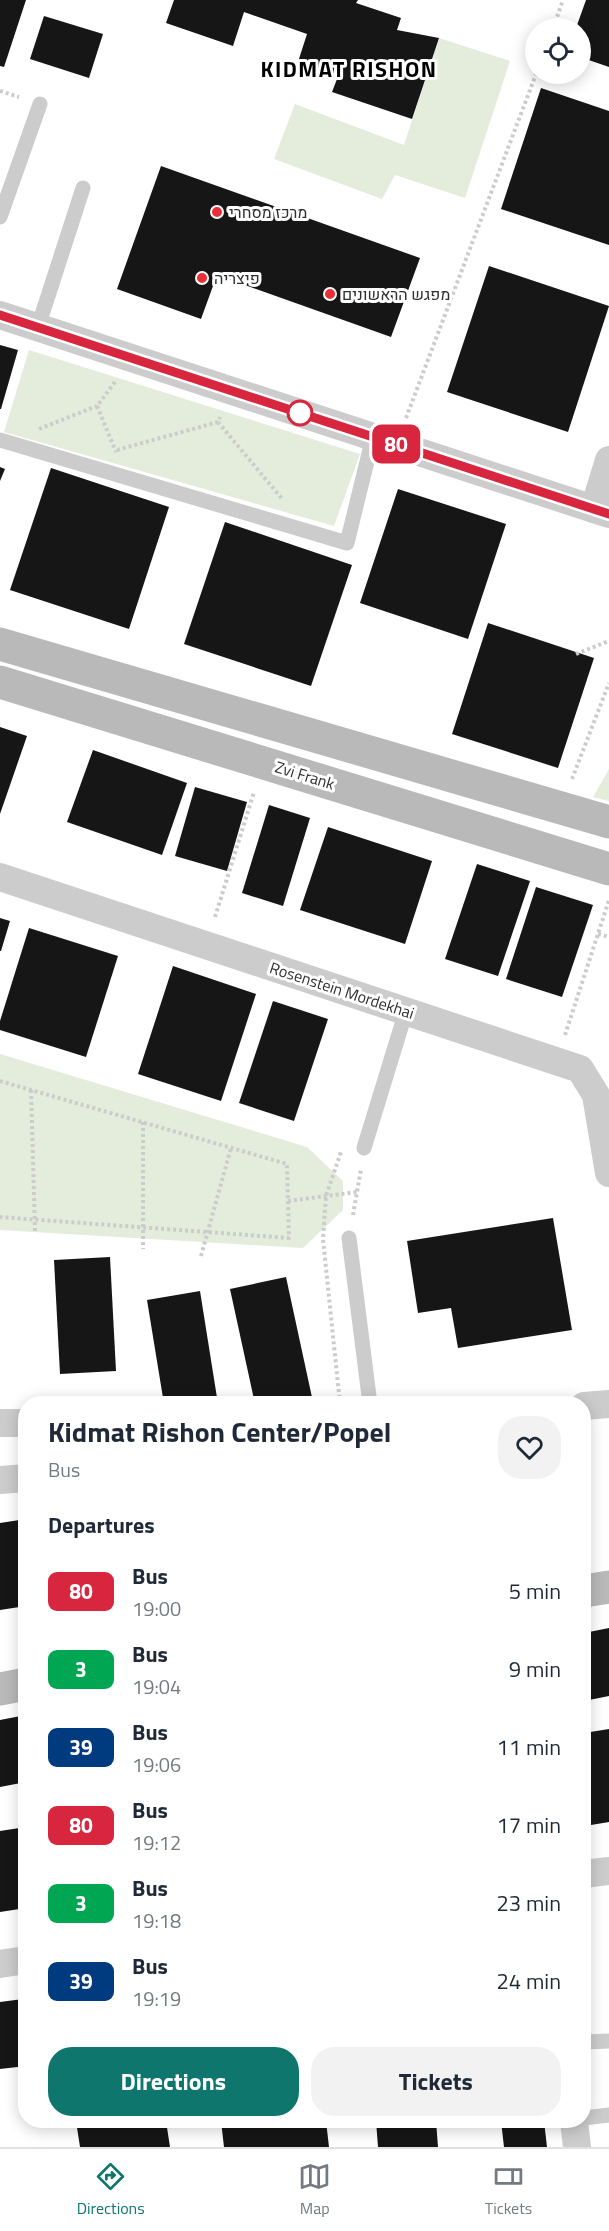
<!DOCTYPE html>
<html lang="en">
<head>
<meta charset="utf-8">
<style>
	:root { --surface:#fff; --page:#f2f2f3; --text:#1f2937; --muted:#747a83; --line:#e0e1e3; --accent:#0f766e }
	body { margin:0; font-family:"Titillium Web",Heebo,sans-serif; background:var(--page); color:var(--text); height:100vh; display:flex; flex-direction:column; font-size:22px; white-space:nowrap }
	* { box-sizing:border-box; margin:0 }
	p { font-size:20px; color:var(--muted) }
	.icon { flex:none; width:33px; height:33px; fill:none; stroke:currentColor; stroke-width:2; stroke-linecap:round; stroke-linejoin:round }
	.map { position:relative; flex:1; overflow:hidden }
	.panel { position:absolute; left:18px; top:1396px; width:573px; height:732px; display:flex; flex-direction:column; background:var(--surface); border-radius:24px; box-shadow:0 3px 15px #0003 }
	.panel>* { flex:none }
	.badge { padding:0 12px; border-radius:9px; font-size:21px; line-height:39px }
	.buttons { position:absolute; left:525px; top:18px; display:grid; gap:12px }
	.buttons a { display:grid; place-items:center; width:66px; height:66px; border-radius:50%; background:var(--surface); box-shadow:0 3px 15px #0003; font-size:30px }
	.map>.badge { position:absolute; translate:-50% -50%; box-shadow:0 0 0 3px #fff }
	h2 { padding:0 30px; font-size:22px; line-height:54px }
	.round { display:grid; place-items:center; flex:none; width:63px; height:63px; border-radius:24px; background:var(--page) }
	.summary { display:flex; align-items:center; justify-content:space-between; height:102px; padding:0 30px }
	h1 { font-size:28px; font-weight:700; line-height:45px }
	.primary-button { display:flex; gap:12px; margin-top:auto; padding:12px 30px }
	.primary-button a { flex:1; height:69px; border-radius:24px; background:var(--accent); color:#fff; font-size:24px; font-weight:700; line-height:69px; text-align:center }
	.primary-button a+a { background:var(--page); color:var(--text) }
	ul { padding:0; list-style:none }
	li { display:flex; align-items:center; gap:18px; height:78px; padding:0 30px }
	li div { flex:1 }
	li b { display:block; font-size:22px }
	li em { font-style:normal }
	li .badge { min-width:66px; font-weight:700; text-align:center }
	.tabs { display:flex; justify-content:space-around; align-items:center; height:84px; border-top:2px solid var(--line); background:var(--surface); font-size:16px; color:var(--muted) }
	.tabs a { display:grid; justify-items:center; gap:3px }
	.tabs .on { color:var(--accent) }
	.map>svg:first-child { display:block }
	.green { fill:#e4ecdc }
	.building { fill:#161616 }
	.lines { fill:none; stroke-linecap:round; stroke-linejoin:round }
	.path { stroke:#ccc; stroke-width:4; stroke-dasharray:3 3; stroke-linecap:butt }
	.lane { stroke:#ccc; stroke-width:15 }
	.street { stroke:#ccc; stroke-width:28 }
	.secondary { stroke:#b9b9b9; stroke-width:33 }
	.line-casing { stroke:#fff; stroke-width:14 }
	.line { stroke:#d7263d; stroke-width:9 }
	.poi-dot { fill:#e82e36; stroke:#fff; stroke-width:2 }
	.stop-dot { fill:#fff; stroke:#d7263d; stroke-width:3 }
	.labels { text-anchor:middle; stroke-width:6; stroke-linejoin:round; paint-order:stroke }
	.poi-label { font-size:16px; fill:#2f2f2f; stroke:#fff; text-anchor:start }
	.street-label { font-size:16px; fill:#2f2f2f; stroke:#fff }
	.district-label { font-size:22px; font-weight:bold; letter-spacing:1.5px; fill:#000; stroke:#fff }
</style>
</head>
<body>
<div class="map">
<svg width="609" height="2147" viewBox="0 0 609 2147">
	<rect width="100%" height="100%" fill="#fff"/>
	<g class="green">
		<path d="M439 38 510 61 465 198 395 175 382 199 274 159 295 104 404 145Z"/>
		<path d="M29 350 360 454 334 526 4 432Z"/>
		<path d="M609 769V801L593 797Z"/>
		<path d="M0 1054 307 1147 343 1181V1210L303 1248 0 1230Z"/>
	</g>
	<g class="building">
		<path d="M0 0H26L4 67 0 66Z"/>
		<path d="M174 0H358L356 3 401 18 397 30 439 38 412 119 332 92 337 79 297 65 307 34 244 12 233 46 166 23Z"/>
		<path d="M586 0H609V67L580 57V28H576Z"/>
		<path d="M44 16 103 34 89 78 30 59Z"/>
		<path d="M541 88 609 111V245L501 209Z"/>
		<path d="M161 166 420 258 391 337 217 275 201 319 117 289Z"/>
		<path d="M489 266 609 306 568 432 447 392Z"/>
		<path d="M0 345 18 350 1 409H0Z"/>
		<path d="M0 467 5 469 0 481Z"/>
		<path d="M51 468 169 507 129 629 10 590Z"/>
		<path d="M398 489 506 524 468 639 360 603Z"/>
		<path d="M225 522 352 565 311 686 184 644Z"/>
		<path d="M488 623 594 658 558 768 452 734Z"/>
		<path d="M0 727 27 736 0 814Z"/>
		<path d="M93 750 187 783 162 855 67 822Z"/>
		<path d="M195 787 247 802 227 871 175 856Z"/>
		<path d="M269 805 310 818 283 906 242 893Z"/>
		<path d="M328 827 432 861 405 944 300 910Z"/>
		<path d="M477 864 530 881 498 976 445 959Z"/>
		<path d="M536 887 593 905 562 997 506 979Z"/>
		<path d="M0 918 10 921 1 951H0Z"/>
		<path d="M29 928 118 956 86 1057 0 1030V1021Z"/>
		<path d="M173 966 256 994 221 1101 138 1074Z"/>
		<path d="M273 1001 328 1019 294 1121 239 1103Z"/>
		<path d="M553 1218 572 1330 458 1348 451 1308 418 1313 407 1241Z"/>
		<path d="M110 1257 116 1371 60 1374 54 1260Z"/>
		<path d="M286 1277 313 1402 303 1404H255L230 1289Z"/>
		<path d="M200 1291 218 1404H164L147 1300Z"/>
		<path d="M26 1519V1606L0 1610V1523Z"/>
		<path d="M609 1628V1696L584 1701V1633Z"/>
		<path d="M26 1715V1782L0 1787V1720Z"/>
		<path d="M609 1729V1822L591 1825 584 1780V1733Z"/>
		<path d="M26 1827V1908L0 1912V1831Z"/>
		<path d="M23 1999 26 2018V2066L0 2069V2002Z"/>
		<path d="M76 2121H166L170 2147H80Z"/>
		<path d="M221 2121H326L329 2147H224Z"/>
		<path d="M376 2121H436L438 2147H378Z"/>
		<path d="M501 2121H544L547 2147H504Z"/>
	</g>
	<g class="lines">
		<g class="path">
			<path d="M553 28 563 0"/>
			<path d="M0 91 19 97"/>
			<path d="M115 382 97 406 116 452"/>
			<path d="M406 418 536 74"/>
			<path d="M218 422 283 500"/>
			<path d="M39 429 97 406"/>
			<path d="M117 450 218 422 220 417"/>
			<path d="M576 654 609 641"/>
			<path d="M572 779 609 683"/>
			<path d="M215 917 254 792"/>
			<path d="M598 934 609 937"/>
			<path d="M565 1035 609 900"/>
			<path d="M0 1081 287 1164 289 1238 0 1217"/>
			<path d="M31 1090 35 1231"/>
			<path d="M143 1122V1249"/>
			<path d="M288 1201 357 1192"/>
			<path d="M353 1215 361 1169"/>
			<path d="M201 1256 231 1148"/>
			<path d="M340 1404 323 1239 326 1196 341 1152"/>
		</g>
		<g class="lane">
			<path d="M0 217 40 104"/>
			<path d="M38 327 83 188"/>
			<path d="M0 440 347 543 373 437"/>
			<path d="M364 1148 406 1011"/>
			<path d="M349 1238 370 1404"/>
			<path d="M584 2042 609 2041"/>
			<path d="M584 2118 609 2115"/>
		</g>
		<g class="street">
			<path d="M0 315 609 514"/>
			<path d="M594 509 609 460"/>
			<path d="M0 877 580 1069 596 1095 609 1173"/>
			<path d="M584 1406 609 1404"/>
			<path d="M0 1423H26"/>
			<path d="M0 1480 26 1478"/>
			<path d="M584 1874 609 1871"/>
			<path d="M0 1964 26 1960"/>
			<path d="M574 2121 577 2147"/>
		</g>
		<g class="secondary">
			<path d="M0 644 609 822"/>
			<path d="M0 682 609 869"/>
			<path d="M584 1591 609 1587"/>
			<path d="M0 1689 26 1684"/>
		</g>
	</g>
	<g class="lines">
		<g class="line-casing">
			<path id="line" d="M0 315 609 514"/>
		</g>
		<use href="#line" class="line"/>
	</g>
	<g class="poi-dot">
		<circle cx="217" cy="212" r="6"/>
		<circle cx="202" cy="278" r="6"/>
		<circle cx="330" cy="294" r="6"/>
	</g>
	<circle class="stop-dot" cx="300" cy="413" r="12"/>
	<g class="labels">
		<g class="poi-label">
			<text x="229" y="218">מרכז מסחרי</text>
			<text x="214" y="284">פיצריה</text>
			<text x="342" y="300">מפגש הראשונים</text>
		</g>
		<g class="street-label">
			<text transform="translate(305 775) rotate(17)" y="6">Zvi Frank</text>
			<text transform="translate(342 990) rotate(18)" y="6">Rosenstein Mordekhai</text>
		</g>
		<g class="district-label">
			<text x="349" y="77">KIDMAT RISHON</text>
		</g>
	</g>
</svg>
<div class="buttons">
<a><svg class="icon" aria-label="locate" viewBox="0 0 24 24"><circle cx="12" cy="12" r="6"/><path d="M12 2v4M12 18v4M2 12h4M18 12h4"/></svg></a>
</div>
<b class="badge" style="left:396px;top:444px;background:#d7263d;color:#fff">80</b>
<section class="panel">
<div class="summary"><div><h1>Kidmat Rishon Center/Popel</h1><p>Bus</p></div><a class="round"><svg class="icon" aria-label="heart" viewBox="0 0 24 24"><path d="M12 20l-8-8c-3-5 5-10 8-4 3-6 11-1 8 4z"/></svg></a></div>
<h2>Departures</h2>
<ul>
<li><span class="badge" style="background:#d7263d;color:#fff">80</span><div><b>Bus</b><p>19:00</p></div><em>5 min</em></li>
<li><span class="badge" style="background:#00a651;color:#fff">3</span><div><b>Bus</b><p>19:04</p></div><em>9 min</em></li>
<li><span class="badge" style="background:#003b80;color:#fff">39</span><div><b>Bus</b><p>19:06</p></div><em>11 min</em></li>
<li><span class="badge" style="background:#d7263d;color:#fff">80</span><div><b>Bus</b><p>19:12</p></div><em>17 min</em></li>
<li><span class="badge" style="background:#00a651;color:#fff">3</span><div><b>Bus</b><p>19:18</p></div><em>23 min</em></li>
<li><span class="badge" style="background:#003b80;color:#fff">39</span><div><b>Bus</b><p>19:19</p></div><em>24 min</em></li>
</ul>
<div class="primary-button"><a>Directions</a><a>Tickets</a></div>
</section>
</div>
<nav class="tabs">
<a class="on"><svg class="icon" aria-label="directions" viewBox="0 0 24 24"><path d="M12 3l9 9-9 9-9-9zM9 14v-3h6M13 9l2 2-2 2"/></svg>Directions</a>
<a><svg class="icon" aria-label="map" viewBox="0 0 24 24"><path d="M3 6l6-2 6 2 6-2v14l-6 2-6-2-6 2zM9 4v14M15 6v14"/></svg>Map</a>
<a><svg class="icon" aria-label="tickets" viewBox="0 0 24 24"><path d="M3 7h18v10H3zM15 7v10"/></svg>Tickets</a>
</nav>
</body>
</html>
